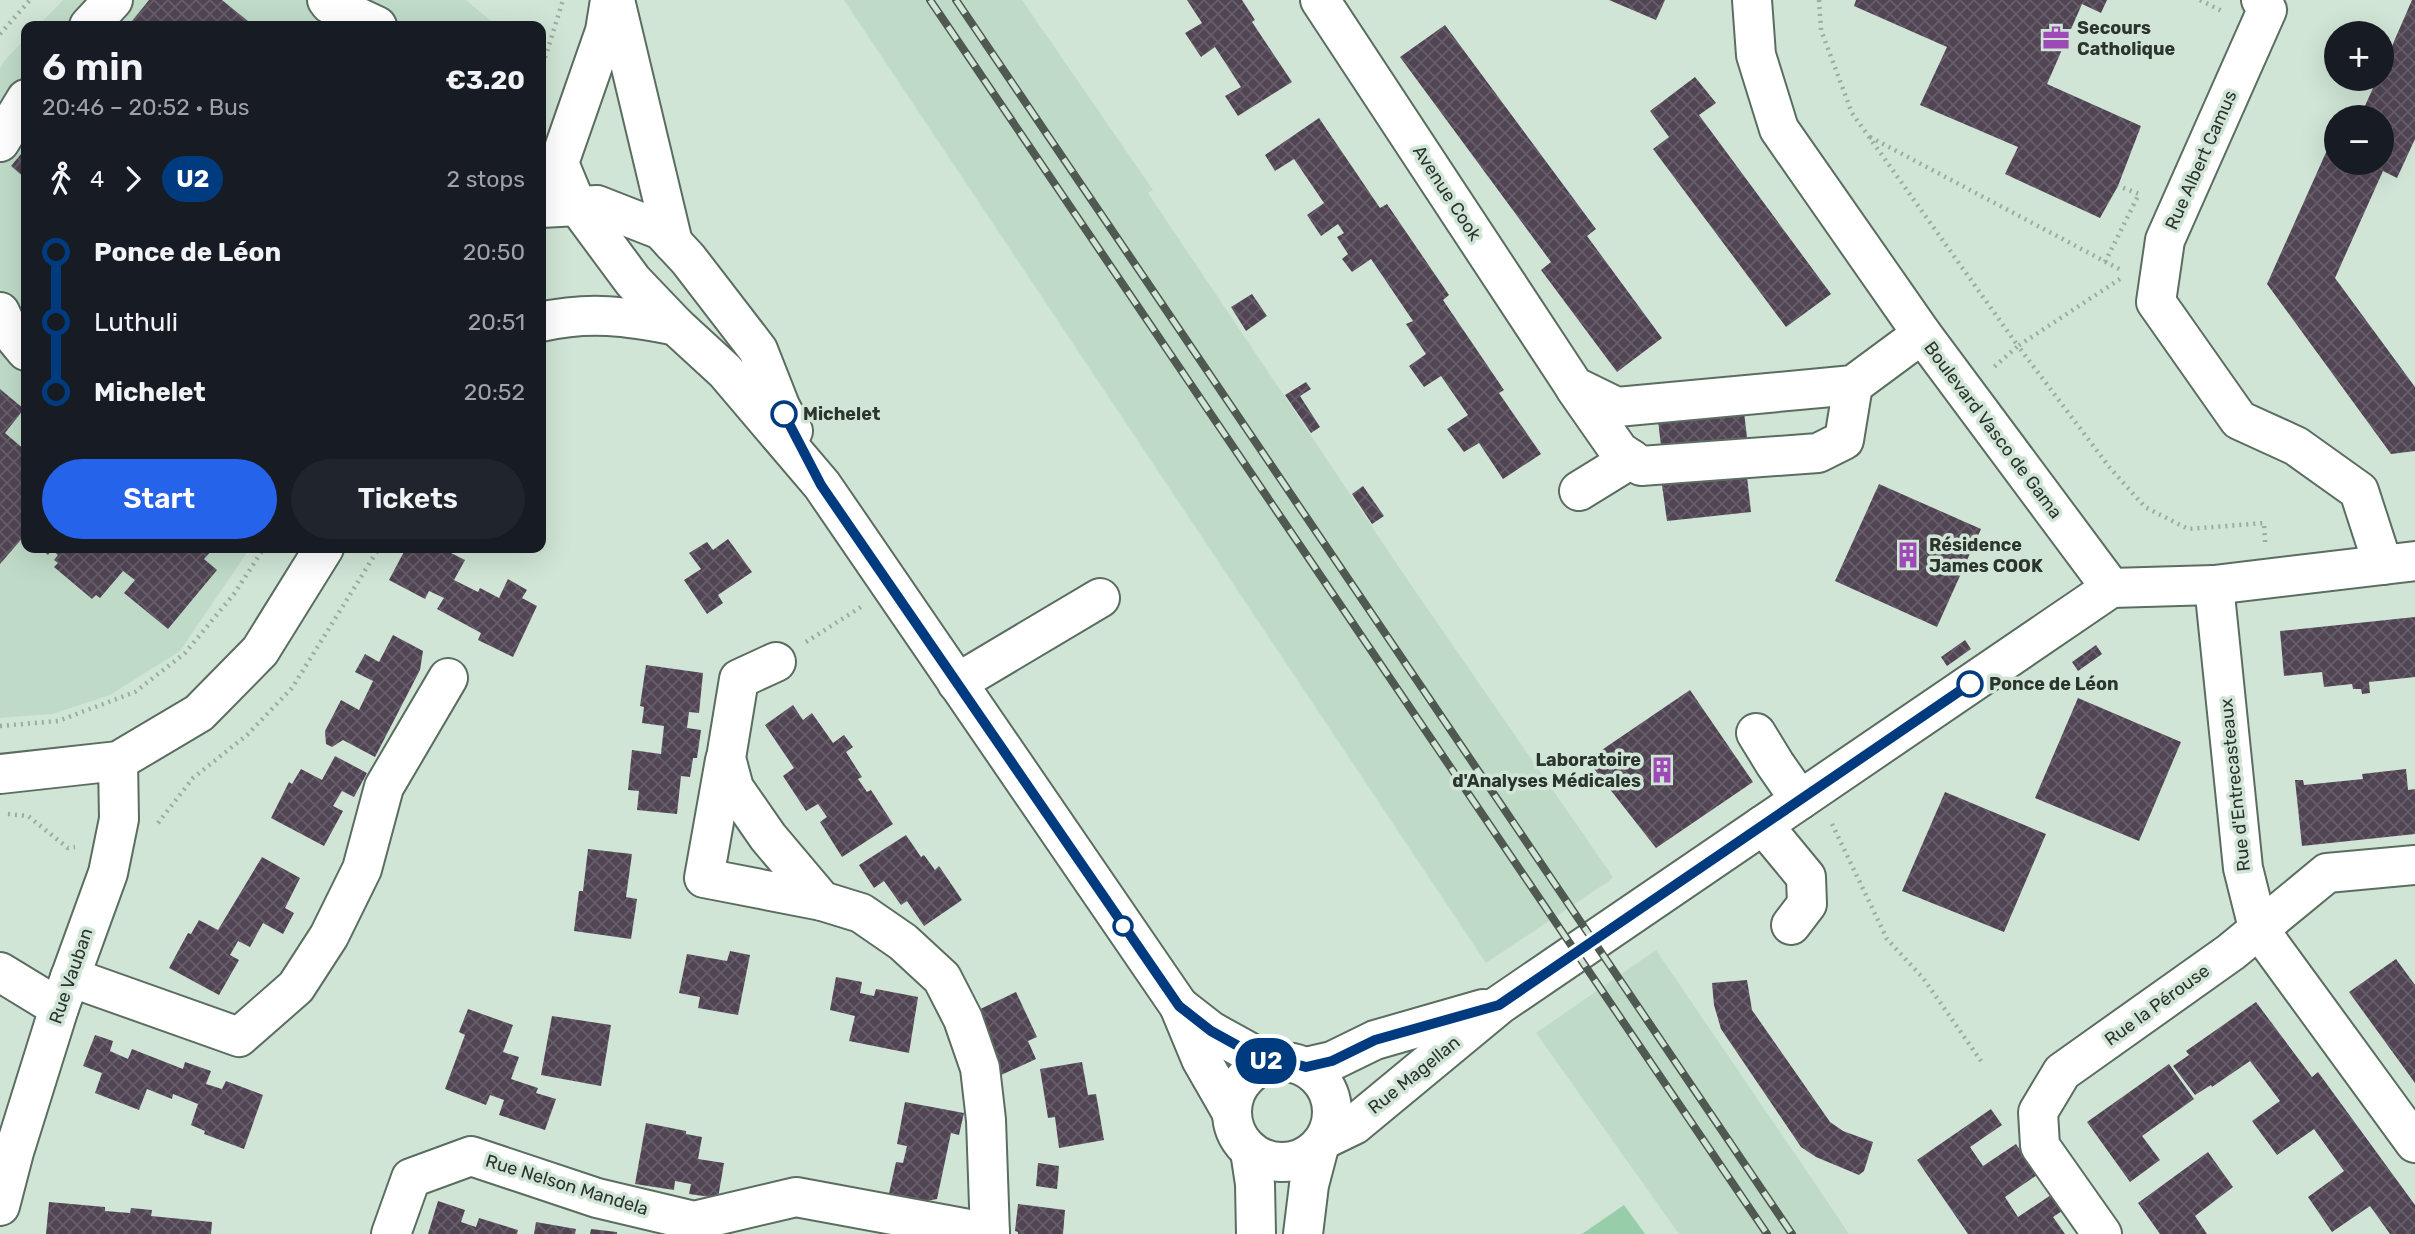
<!DOCTYPE html>
<html lang="en">
<head>
<meta charset="utf-8">
<style>
	:root { --surface:#171b24; --page:#20242c; --text:#f1f3f6; --muted:#9ea1a6; --accent:#2563eb }
	body { margin:0; font-family:Rubik,sans-serif; background:var(--page); color:var(--text); height:100vh; display:flex; flex-direction:column; font-size:26px; white-space:nowrap }
	* { box-sizing:border-box; margin:0 }
	p { font-size:23px; color:var(--muted) }
	.icon { flex:none; width:38px; height:38px; fill:none; stroke:currentColor; stroke-width:2; stroke-linecap:round; stroke-linejoin:round }
	.map { position:relative; flex:1; overflow:hidden }
	.sheet { position:absolute; left:21px; top:21px; width:525px; height:532px; display:flex; flex-direction:column; background:var(--surface); border-radius:14px; box-shadow:0 7px 28px #0002 }
	.sheet>* { flex:none }
	.badge { padding:0 14px; border-radius:23px; font-size:24px; line-height:46px }
	.tools { position:absolute; left:2324px; top:21px; display:grid; gap:14px }
	.tools a { display:grid; place-items:center; width:70px; height:70px; border-radius:50%; background:var(--surface); box-shadow:0 7px 28px #0002; font-size:35px }
	.map>.badge { position:absolute; translate:-50% -50%; box-shadow:0 0 0 4px #fff }
	.legs { display:flex; align-items:center; gap:10px; height:77px; padding:0 21px; font-size:23px }
	.legs p { margin-inline-start:auto }
	.headline { display:flex; align-items:center; justify-content:space-between; height:119px; padding:0 21px }
	h1 { font-size:38px; font-weight:600; line-height:52px }
	.action { display:flex; gap:14px; margin-top:auto; padding:14px 21px }
	.action a { flex:1; height:80px; border-radius:42px; background:var(--accent); color:#fff; font-size:28px; font-weight:600; line-height:80px; text-align:center }
	.action a+a { background:var(--page); color:var(--text) }
	ul { padding:0 21px; list-style:none }
	li { display:flex; align-items:center; gap:24px; height:70px; font-size:26px }
	li i { display:grid; place-items:center; width:10px; height:100%; margin:0 9px; background:currentColor }
	li i::after { content:''; width:18px; height:18px; margin:-9px; border:5px solid; border-radius:50%; background:var(--surface) }
	li p { margin-inline-start:auto }
	li:first-child i { background:linear-gradient(#0000 50%,currentColor 0) }
	li:last-child i { background:linear-gradient(currentColor 50%,#0000 0) }
	.map>svg:first-child { display:block }
	.built { fill:#bfdbc8 }
	.pitch { fill:#98cdaa }
	.building { fill:url(#building-cross-hatch) }
	.lines { fill:none; stroke-linecap:round; stroke-linejoin:round }
	.minor-casing { stroke:#5a6d60; stroke-width:42 }
	.path { stroke:#9baca0; stroke-width:4.5; stroke-dasharray:2 5; stroke-linecap:butt }
	.minor { stroke:#fff; stroke-width:38 }
	.rail-casing { stroke:#4f5951; stroke-width:8 }
	.rail { stroke:#d0e5d6; stroke-width:5; stroke-dasharray:16; stroke-linecap:butt }
	.line-1-casing { stroke:#fff; stroke-width:16 }
	.line-1 { stroke:#003b80; stroke-width:10 }
	.stop-1-dot { fill:#fff; stroke:#003b80; stroke-width:3.5 }
	.labels { text-anchor:middle; stroke-width:7; stroke-linejoin:round; paint-order:stroke }
	.poi-label { font-size:18px; font-weight:bold; fill:#2c342e; stroke:#d0e5d6; text-anchor:start }
	.street-label { font-size:18px; fill:#2c342e; stroke:#d0e5d6 }
	.stop-label { font-size:18px; font-weight:bold; fill:#2c342e; stroke:#d0e5d6; text-anchor:start }
</style>
</head>
<body>
<div class="map">
<svg width="2415" height="1234" viewBox="0 0 2415 1234">
	<defs>
		<pattern id="building-cross-hatch" width="8" height="8" patternUnits="userSpaceOnUse" patternTransform="scale(1.75)"><rect width="8" height="8" fill="#514554"/><path d="M0 0l8 8M0 8l8-8" fill="none" stroke="#675e6a"/></pattern>
	</defs>
	<rect width="100%" height="100%" fill="#d0e5d6"/>
	<g class="built">
		<path d="M63 0H466L491 21 488 26H38Z"/>
		<path d="M844 0H1022L1153 190 1148 193 1409 582 1613 877 1609 881 1486 963Z"/>
		<path d="M26 38V548H250L180 651 110 695 52 714 0 718V69L4 61Z"/>
		<path d="M1656 950 1825 1198 1849 1234H1679L1536 1033Z"/>
	</g>
	<path class="pitch" d="M1624 1205 1645 1234H1582Z"/>
	<g class="building">
		<path d="M149 0H222L254 26H128Z"/>
		<path d="M1187 0H1242L1255 20 1252 22 1292 82 1238 116 1225 96 1241 87 1215 47 1201 57 1185 33 1202 23Z"/>
		<path d="M1609 0H1665L1656 20Z"/>
		<path d="M1856 0H2107L2101 13 2082 4 2047 84 2141 126 2118 186 2100 218 2005 174 2018 147 1920 105 1947 47 1854 6Z"/>
		<path d="M2412 0H2415V139L2397 178 2383 171 2335 278 2415 387V451L2391 454 2267 284 2328 148 2336 151V163H2382V117H2360L2377 79H2382V69Z"/>
		<path d="M1445 25 1596 229 1587 236 1662 338 1617 372 1541 270 1551 262 1400 57Z"/>
		<path d="M1695 77 1716 103 1699 115 1831 294 1786 327 1653 149 1669 137 1650 111Z"/>
		<path d="M1319 118 1380 208 1387 204 1449 295 1443 300 1504 390 1499 393 1541 454 1503 479 1479 443 1464 452 1447 429 1468 415 1441 376 1424 387 1409 366 1426 354 1406 324 1413 321 1371 259 1352 272 1342 259 1348 254 1337 237 1344 233 1338 224 1321 236 1307 215 1324 203 1294 159 1275 171 1265 155Z"/>
		<path d="M26 148V179L11 166Z"/>
		<path d="M1252 294 1267 316 1246 331 1231 307Z"/>
		<path d="M1306 382 1311 389 1300 396 1320 427 1311 433 1285 395Z"/>
		<path d="M0 389 24 409 5 433 26 451V536L25 535 0 564Z"/>
		<path d="M1744 412 1748 446 1662 455 1658 420Z"/>
		<path d="M1747 477 1751 512 1667 521 1662 485Z"/>
		<path d="M1879 484 1981 529 1937 627 1835 581Z"/>
		<path d="M1363 486 1384 516 1372 524 1352 494Z"/>
		<path d="M728 539 752 572 718 595 723 603 707 614 684 580 701 569 689 553 707 542 713 550Z"/>
		<path d="M40 548H214L204 559 217 570 168 629 124 593 135 580 123 571 100 598 96 595 92 599 54 567 58 563 54 560 58 555 52 550 48 555Z"/>
		<path d="M406 548H451L449 552 465 560 454 580 478 592 480 588 499 598 508 579 527 590 522 598 537 606 513 657 478 640 481 633 437 609 444 598 429 591 425 599 389 580Z"/>
		<path d="M2415 617V677L2369 682 2370 693 2362 694 2361 689H2353L2352 684 2324 687 2322 672 2284 676 2280 631Z"/>
		<path d="M393 635 423 651 420 670 375 757 343 740 332 747 326 744 325 731 341 700 359 710 373 681 355 672 365 654 379 662Z"/>
		<path d="M1965 640 1971 649 1947 666 1941 657Z"/>
		<path d="M2096 645 2102 654 2078 671 2072 662Z"/>
		<path d="M646 665 703 673 699 713 689 712 687 728 701 730 697 758H693L690 777 681 776 677 814 637 810 639 791 628 790 632 750 661 754 664 726 642 723 644 707 640 706Z"/>
		<path d="M1690 690 1753 782 1656 848 1587 760Z"/>
		<path d="M2078 698 2181 742 2139 841 2035 798Z"/>
		<path d="M793 705 803 720 812 713 833 743 844 735 853 747 846 752 862 777 858 779 867 792 871 790 893 824 842 857 820 822 827 817 818 804 806 811 783 776 794 768 765 725Z"/>
		<path d="M335 756 367 773 354 797 342 791 333 806 343 811 324 846 271 818 289 782 292 784 301 769 322 780Z"/>
		<path d="M2406 769 2408 790 2415 789V834L2302 846 2295 780H2303L2304 785 2363 779 2362 774Z"/>
		<path d="M1945 792 2046 834 2004 932 1902 891Z"/>
		<path d="M906 835 921 857 924 855 935 870 939 866 962 900 924 926 907 901 901 905 884 881 874 888 859 865Z"/>
		<path d="M588 849 632 854 626 897 637 899 631 939 574 931 579 891H583Z"/>
		<path d="M262 857 300 878 285 908 294 913 283 934 263 923 250 947 238 941 230 955 239 960 219 995 169 968 188 933 191 934 199 920 218 930Z"/>
		<path d="M730 951 750 955 738 1015 698 1008 700 997 679 993 687 954 727 961Z"/>
		<path d="M2396 959 2415 985V1083L2349 992Z"/>
		<path d="M836 977 862 982 860 993 874 996 876 989 918 997 909 1053 849 1041 855 1016 830 1010Z"/>
		<path d="M1747 980 1752 1010 1830 1122 1843 1131 1873 1142 1864 1171 1859 1175 1816 1157 1801 1147 1721 1029 1714 1005 1712 983Z"/>
		<path d="M1016 992 1037 1037 1028 1041 1036 1059 1001 1075 972 1013Z"/>
		<path d="M2256 1002 2312 1077 2318 1072 2415 1205V1234H2390L2370 1206 2332 1232 2308 1197 2344 1171 2314 1129 2277 1155 2252 1121 2280 1101 2250 1061 2212 1087 2211 1085 2195 1095 2173 1066 2189 1055 2186 1051Z"/>
		<path d="M468 1009 513 1025 503 1052 519 1057 511 1079 538 1088 536 1093 556 1099 545 1130 499 1115 504 1100 490 1095 486 1105 445 1089 465 1035 459 1032Z"/>
		<path d="M552 1016 611 1025 601 1086 541 1075Z"/>
		<path d="M95 1035 113 1041 110 1051 128 1059 132 1049 183 1069 185 1062 211 1071 206 1084 222 1089 226 1081 263 1095 244 1149 204 1134 205 1131 191 1125 198 1104 173 1094 172 1099 147 1089 139 1110 95 1093 102 1073 83 1066Z"/>
		<path d="M1082 1062 1088 1095 1096 1094 1104 1140 1059 1148 1055 1117 1048 1118 1040 1069Z"/>
		<path d="M2169 1064 2194 1099 2142 1136 2160 1160 2130 1182 2087 1122Z"/>
		<path d="M905 1102 964 1113 959 1135 951 1133 937 1199 921 1202 888 1198 896 1162 903 1163 907 1146 897 1144Z"/>
		<path d="M1991 1109 2002 1125 1970 1147 1983 1166 2016 1144 2037 1175 2005 1197 2018 1217 2051 1195 2062 1211 2053 1217 2065 1234H1968L1917 1160Z"/>
		<path d="M646 1123 686 1131V1134L702 1137 698 1159 724 1163 718 1198 689 1194 691 1184 675 1181 674 1190 635 1184Z"/>
		<path d="M2208 1152 2233 1187 2195 1216 2207 1234H2160L2138 1203Z"/>
		<path d="M1038 1163 1059 1166 1057 1189 1036 1186Z"/>
		<path d="M438 1201 465 1210 461 1222 476 1227 479 1218 518 1230 517 1234H428Z"/>
		<path d="M49 1202 105 1207V1211L130 1213 131 1208 152 1210 151 1216 212 1222 211 1234H46Z"/>
		<path d="M1018 1204 1065 1210 1063 1234H1018V1232L1015 1231Z"/>
		<path d="M536 1222 576 1229 575 1234H534Z"/>
		<path d="M591 1229 617 1232V1234H590Z"/>
	</g>
	<g class="lines">
		<g class="minor-casing">
			<g id="minor">
				<path d="M327 0 330 4 377 26"/>
				<path d="M615 0 673 243"/>
				<path d="M1320 0 1574 386 1617 407 1853 385 1922 334"/>
				<path d="M1752 0 1756 55 1779 129 1922 334 2111 588"/>
				<path d="M2261 0 2267 10 2165 240 2156 302 2239 420 2296 446 2359 491 2383 565"/>
				<path d="M89 26 113 0"/>
				<path d="M0 142 26 99"/>
				<path d="M559 163 576 204 633 281 676 326 725 371 822 485 1179 1006 1201 1059 1232 1113"/>
				<path d="M545 185 559 163 605 31 610 0"/>
				<path d="M541 208 597 205 661 230 688 259 758 350 780 406 793 431"/>
				<path d="M0 312 8 329 26 351"/>
				<path d="M541 322C589 311 627 316 676 326"/>
				<path d="M1575 388 1619 451 1641 466 1818 453 1844 440 1853 385"/>
				<path d="M1579 491 1631 459"/>
				<path d="M2214 585 2243 868 2258 928 2415 1143"/>
				<path d="M2111 588 2214 585 2415 561"/>
				<path d="M776 662 739 679 726 758 734 788 768 837 822 901 861 913 903 942 942 978 963 1019 980 1068 986 1120 990 1234"/>
				<path d="M957 683 1100 598"/>
				<path d="M1756 733 1775 764 1800 800"/>
				<path d="M725 760 704 878 822 901"/>
				<path d="M0 774 118 761 199 713 260 651 324 548"/>
				<path d="M1763 825 1806 877 1807 904 1791 925"/>
				<path d="M0 972 59 1008"/>
				<path d="M70 977 239 1037 296 987 329 936 362 869 384 787 448 678"/>
				<path d="M1179 1006 1211 1031 1269 1063"/>
				<circle cx="1282" cy="1112" r="50"/>
				<path d="M1306 1067 1332 1061 1375 1040 1483 1009"/>
				<path d="M1325 1139 1354 1125 1499 1005 2111 588"/>
				<path d="M1250 1151 1255 1184 1256 1234"/>
				<path d="M0 1206 14 1152 59 1008 108 873 119 819 118 761"/>
				<path d="M391 1234 411 1178 471 1156 597 1198 694 1221 796 1197 990 1233"/>
				<path d="M1303 1234 1309 1185 1319 1147"/>
				<path d="M2102 1234 2040 1146 2038 1112 2062 1072 2231 952 2327 873 2415 865"/>
			</g>
		</g>
		<g class="path">
			<path d="M1819 0 1821 30 1852 113 2018 346 1994 367"/>
			<path d="M2200 0 2224 12"/>
			<path d="M0 34 30 0"/>
			<path d="M541 71 563 0"/>
			<path d="M1870 137 2123 271"/>
			<path d="M2105 262 2139 194 2118 186"/>
			<path d="M2120 279 2018 346 2110 468 2145 507 2188 529 2264 523 2265 542"/>
			<path d="M806 642 861 607"/>
			<path d="M0 726 58 721 135 692 185 653 234 594 264 548"/>
			<path d="M8 814 28 816 68 848 75 847"/>
			<path d="M158 823 193 778 247 735 292 688 379 548"/>
			<path d="M1832 824 1887 939 1923 978 1981 1061"/>
		</g>
		<use href="#minor" class="minor"/>
		<g class="rail-casing">
			<g id="rail">
				<path d="M930 0 1767 1234"/>
				<path d="M956 0 1792 1234"/>
			</g>
		</g>
		<use href="#rail" class="rail"/>
	</g>
	<g class="lines">
		<g class="line-1-casing">
			<path id="line-1" d="M784 414 821 485 1179 1006 1211 1031 1269 1063 1288 1062 1306 1067 1332 1061 1375 1040 1499 1005 1970 684"/>
		</g>
		<use href="#line-1" class="line-1"/>
	</g>
	<defs>
		<g id="office-bare" transform="scale(2.1)"><path d="M-6-3h4V-5.5h4V-3h4V5H-6ZM-1-4.5V-3h2v-1.5ZM-6 0V1H6V0Z" fill="#9d49b6" stroke="#d0e5d6" stroke-width="2.5" paint-order="stroke"/></g>
		<g id="building-bare" transform="scale(2.1)"><path d="M-4-6H4V6H1V3H-1V6H-4ZM-2.5-4.3h1.7v1.8h-1.7ZM.8-4.3h1.7v1.8H.8ZM-2.5-1h1.7V.8h-1.7ZM.8-1h1.7V.8H.8Z" fill="#9d49b6" stroke="#d0e5d6" stroke-width="2.5" paint-order="stroke"/></g>
	</defs>
	<g fill-rule="evenodd">
		<use href="#office-bare" x="2056" y="38"/>
		<use href="#building-bare" x="1908" y="555"/>
		<use href="#building-bare" x="1662" y="770"/>
	</g>
	<g class="stop-1-dot">
		<circle cx="784" cy="414" r="12"/>
		<circle cx="1970" cy="684" r="12"/>
		<circle cx="1123" cy="926" r="9"/>
	</g>
	<g class="labels">
		<g class="poi-label">
			<text x="2077" y="34">Secours<tspan x="2077" dy="21">Catholique</tspan></text>
			<text x="1929" y="551">Résidence<tspan x="1929" dy="21">James COOK</tspan></text>
			<text x="1641" y="766" text-anchor="end">Laboratoire<tspan x="1641" dy="21">d'Analyses Médicales</tspan></text>
		</g>
		<g class="street-label">
			<text transform="translate(2201 160) rotate(-66)" y="6">Rue Albert Camus</text>
			<text transform="translate(1447 193) rotate(57)" y="6">Avenue Cook</text>
			<text transform="translate(1993 430) rotate(53)" y="6">Boulevard Vasco de Gama</text>
			<text transform="translate(2235 785) rotate(-96)" y="6">Rue d'Entrecasteaux</text>
			<text transform="translate(71 976) rotate(-71)" y="6">Rue Vauban</text>
			<text transform="translate(2157 1005) rotate(-36)" y="6">Rue la Pérouse</text>
			<text transform="translate(1414 1075) rotate(-39)" y="6">Rue Magellan</text>
			<text transform="translate(567 1185) rotate(17)" y="6">Rue Nelson Mandela</text>
		</g>
		<g class="stop-label">
			<text x="803" y="420">Michelet</text>
			<text x="1989" y="690">Ponce de Léon</text>
		</g>
	</g>
</svg>
<div class="tools">
<a>+</a>
<a>−</a>
</div>
<b class="badge" style="left:1266px;top:1061px;background:#003b80;color:#fff">U2</b>
<section class="sheet">
<div class="headline"><div><h1>6 min</h1><p>20:46 – 20:52 · Bus</p></div><b>€3.20</b></div>
<div class="legs"><svg class="icon" aria-label="walk" viewBox="0 0 24 24"><circle cx="13" cy="4" r="2"/><path d="M13 8l-2 6 4 7M11 14l-3 7M7 12l3-4h3l4 4"/></svg>4<svg class="icon" aria-label="forward" viewBox="0 0 24 24"><path d="M9 5l7 7-7 7"/></svg><b class="badge" style="background:#003b80;color:#fff">U2</b><p>2 stops</p></div>
<ul>
<li><i style="color:#003b80"></i><b>Ponce de Léon</b><p>20:50</p></li>
<li><i style="color:#003b80"></i><span>Luthuli</span><p>20:51</p></li>
<li><i style="color:#003b80"></i><b>Michelet</b><p>20:52</p></li>
</ul>
<div class="action"><a>Start</a><a>Tickets</a></div>
</section>
</div>
</body>
</html>
